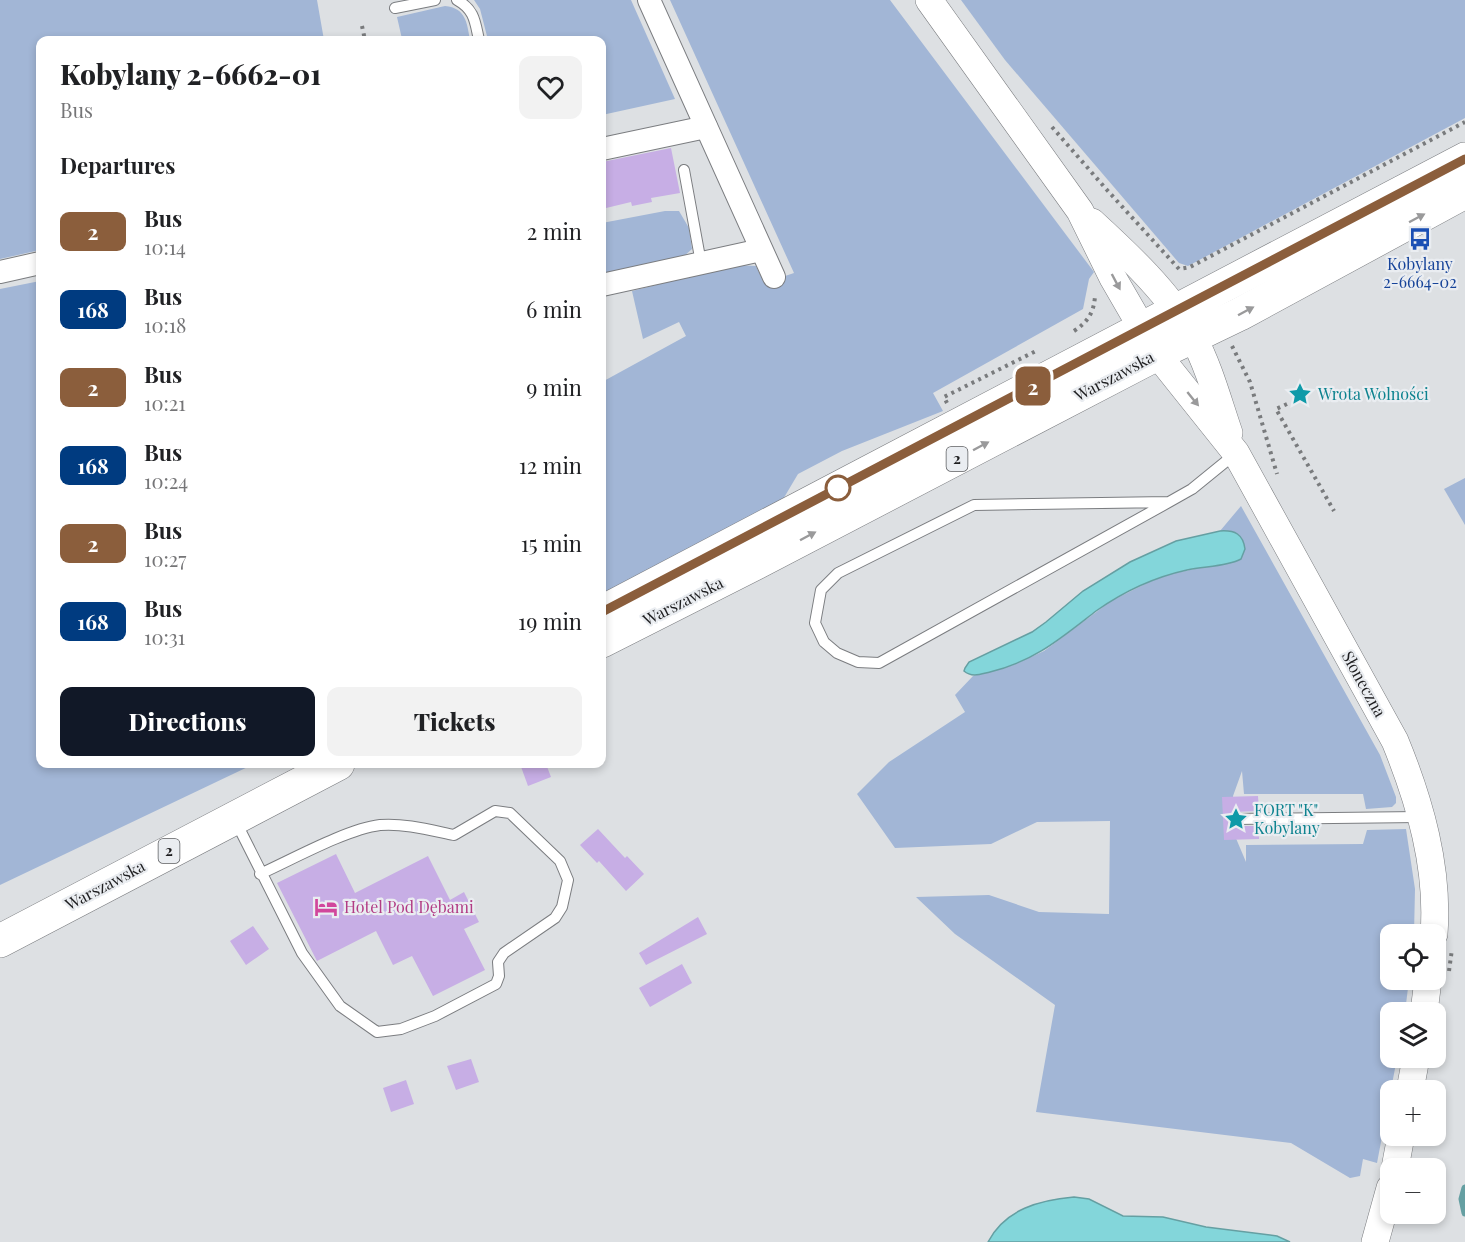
<!DOCTYPE html>
<html lang="en">
<head>
<meta charset="utf-8">
<style>
	:root { --surface:#fff; --page:#f2f2f2; --text:#202124; --muted:#757577; --accent:#111827 }
	body { margin:0; font-family:"Playfair Display",serif; background:var(--page); color:var(--text); height:100vh; display:flex; flex-direction:column; font-size:22px; white-space:nowrap }
	* { box-sizing:border-box; margin:0 }
	p { font-size:20px; color:var(--muted) }
	.icon { flex:none; width:33px; height:33px; fill:none; stroke:currentColor; stroke-width:2; stroke-linecap:round; stroke-linejoin:round }
	.map { position:relative; flex:1; overflow:hidden }
	.sheet { position:absolute; left:36px; top:36px; width:570px; height:732px; display:flex; flex-direction:column; background:var(--surface); border-radius:12px; box-shadow:0 3px 9px #0003 }
	.sheet>* { flex:none }
	.badge { padding:0 12px; border-radius:9px; font-size:21px; line-height:39px }
	.fabs { position:absolute; left:1380px; top:924px; display:grid; gap:12px }
	.fabs a { display:grid; place-items:center; width:66px; height:66px; border-radius:12px; background:var(--surface); box-shadow:0 3px 9px #0003; font-size:30px }
	.map>.badge { position:absolute; translate:-50% -50%; box-shadow:0 0 0 3px #fff }
	h2 { padding:0 24px; font-size:22px; line-height:54px }
	.round { display:grid; place-items:center; flex:none; width:63px; height:63px; border-radius:12px; background:var(--page) }
	.overview { display:flex; align-items:center; justify-content:space-between; height:102px; padding:0 24px }
	h1 { font-size:28px; font-weight:800; line-height:45px }
	.primary-button { display:flex; gap:12px; margin-top:auto; padding:12px 24px }
	.primary-button a { flex:1; height:69px; border-radius:12px; background:var(--accent); color:#fff; font-size:24px; font-weight:800; line-height:69px; text-align:center }
	.primary-button a+a { background:var(--page); color:var(--text) }
	ul { padding:0; list-style:none }
	li { display:flex; align-items:center; gap:18px; height:78px; padding:0 24px }
	li div { flex:1 }
	li b { display:block; font-size:22px }
	li em { font-style:normal }
	li .badge { min-width:66px; font-weight:700; text-align:center }
	.map>svg:first-child { display:block }
	.green { fill:#a2b6d6 }
	.water { fill:#83d6da; stroke:#659fa2; stroke-width:1.5 }
	.lines { fill:none; stroke-linecap:round; stroke-linejoin:round }
	.stream { stroke:#659fa2; stroke-width:7 }
	.building { fill:#c7aee5 }
	.service-casing { stroke:#7b7d80; stroke-width:12 }
	.minor-casing { stroke:#7b7d80; stroke-width:24 }
	.tertiary-casing { stroke:#7b7d80; stroke-width:28 }
	.trunk-casing { stroke:#7b7d80; stroke-width:34 }
	.path { stroke:#797b7d; stroke-width:4; stroke-dasharray:3 4.5; stroke-linecap:butt }
	.service { stroke:#fff; stroke-width:10 }
	.minor { stroke:#fff; stroke-width:22 }
	.tertiary { stroke:#fff; stroke-width:27 }
	.trunk { stroke:#fff; stroke-width:33 }
	.oneway { fill:#9a9a9b }
	.line-casing { stroke:#fff; stroke-width:14 }
	.line { stroke:#8b5e3c; stroke-width:9 }
	.stop-dot { fill:#fff; stroke:#8b5e3c; stroke-width:3 }
	.labels { text-anchor:middle; stroke-width:4.5; stroke-linejoin:round; paint-order:stroke }
	.shield { fill:#eaedf1; stroke:#5b5c5f; stroke-width:1.5 }
	.shield-label { font-size:15px; font-weight:bold; fill:#1e1e20 }
	.transit-label { font-size:16px; fill:#164399; stroke:#eaedf1 }
	.street-label { font-size:16px; fill:#1e1e20; stroke:#eaedf1 }
	.culture-label { font-size:16px; fill:#0d838f; stroke:#eaedf1; text-anchor:start }
	.hotel-label { font-size:16px; fill:#b23c85; stroke:#eaedf1; text-anchor:start }
</style>
</head>
<body>
<div class="map">
<svg width="1465" height="1242" viewBox="0 0 1465 1242">
	<rect width="100%" height="100%" fill="#dde0e3"/>
	<g class="green">
		<path d="M0 0H317L324 40H40V250L0 259Z"/>
		<path d="M474 0H631L675 99 602 115V40H488L480 9Z"/>
		<path d="M670 0H890L1094 272 1089 279 1083 309 933 393 943 411 842 451 798 474 779 506 602 597V382L686 336 679 322 643 339 632 291 736 265 756 266 764 283 794 273Z"/>
		<path d="M961 0H1465V118L1188 266 1179 263 1005 60Z"/>
		<path d="M445 6C466 8 467 23 470 40H399L402 39 397 17Z"/>
		<path d="M665 211H679L689 228 692 249 683 257 602 274V223Z"/>
		<path d="M40 281V764H254L0 885V289Z"/>
		<path d="M1465 478V525L1444 489Z"/>
		<path d="M1241 506 1380 755 1396 797V803L1392 807 1366 809 1363 794H1244L1242 771 1233 796 1235 836 1246 862V845L1363 844 1367 830 1406 829 1415 889 1414 934H1390V980H1409L1405 1012H1390V1058H1397L1377 1163 1363 1159 1360 1176 1350 1178 1291 1143 1036 1112 1055 1005 955 934 916 897 989 895 1039 912 1109 914 1110 821 1037 822 991 844 895 848 857 794 889 762 965 712 955 695 973 676 1013 665 1044 651 1111 601 1149 582 1171 574 1241 559 1227 531H1220Z"/>
	</g>
	<g class="water">
		<path d="M1220 531C1235 530 1243 534 1245 549L1241 559C1226 567 1204 566 1187 570 1155 577 1123 592 1096 611 1061 638 1035 661 990 672 981 674 972 678 964 671L965 668 969 662 1032 632 1046 622 1083 591 1130 562 1176 541Z"/>
		<path d="M1074 1197 1089 1199 1123 1216 1163 1217 1206 1227 1277 1236 1290 1242H988C1005 1209 1040 1200 1074 1197Z"/>
	</g>
	<g class="lines">
		<path class="stream" d="M1465 1188 1462 1199 1465 1213"/>
	</g>
	<g class="building">
		<path d="M671 148 680 193 651 198 652 202 632 206 631 202 602 209V162Z"/>
		<path d="M520 764H546L551 777 528 786Z"/>
		<path d="M1258 796 1259 811 1233 812 1229 820 1230 823 1236 826H1259V839L1224 840 1222 797Z"/>
		<path d="M598 829 625 858 627 856 644 874 626 891 599 861 597 863 580 845Z"/>
		<path d="M336 854 355 893 428 856 450 900 464 892 479 922 464 929 485 970 433 996 412 956 393 965 376 931 317 961 277 883Z"/>
		<path d="M698 917 707 934 646 965 639 953Z"/>
		<path d="M253 926 269 949 246 965 230 941Z"/>
		<path d="M682 964 692 983 650 1007 639 988Z"/>
		<path d="M471 1059 479 1082 456 1090 447 1066Z"/>
		<path d="M406 1080 414 1104 391 1112 383 1088Z"/>
	</g>
	<g class="lines">
		<g class="service-casing">
			<g id="service">
				<path d="M457 0C475 10 475 22 479 40"/>
				<path d="M395 8 435 0"/>
				<path d="M684 170 701 263"/>
				<path d="M1169 502 974 505 838 573 821 590 815 623 824 642 837 653 858 662 879 663 1169 502 1192 489 1235 454"/>
				<path d="M1236 819 1419 817"/>
				<path d="M235 820 302 953 340 1006 377 1032 401 1029 435 1016 496 984 499 976 498 962 504 953 555 918 562 907 568 880 560 861 510 813 495 811 454 835C430 830 404 823 380 825 347 829 293 859 260 874"/>
			</g>
		</g>
		<g class="minor-casing">
			<g id="minor">
				<path d="M649 0 774 277"/>
				<path d="M602 149 706 127"/>
				<path d="M0 272 40 263"/>
				<path d="M602 285 761 250"/>
			</g>
		</g>
		<g class="tertiary-casing">
			<g id="tertiary">
				<path d="M929 0 1080 211 1113 278 1157 354 1236 453 1395 741C1420 802 1439 868 1434 934"/>
				<path d="M1092 222C1127 254 1171 295 1193 337 1209 367 1218 401 1229 433"/>
				<path d="M1424 1012 1428 980"/>
				<path d="M1410 1090 1416 1058"/>
				<path d="M1395 1168 1401 1136"/>
				<path d="M1375 1242 1390 1188"/>
			</g>
		</g>
		<g class="trunk-casing">
			<g id="trunk">
				<path d="M602 612 1465 159"/>
				<path d="M602 641 756 563 1157 354 1240 314 1465 192"/>
				<path d="M0 941 338 764"/>
			</g>
		</g>
		<g class="path">
			<path d="M362 26 365 40"/>
			<path d="M1052 127 1107 190 1179 269 1190 267 1465 122"/>
			<path d="M1074 331C1088 322 1094 312 1095 296"/>
			<path d="M1232 346 1250 382 1277 474"/>
			<path d="M947 403 944 397 1036 351"/>
			<path d="M1287 404 1276 409 1334 511"/>
			<path d="M1449 971 1452 949"/>
			<path d="M1439 1048 1442 1029"/>
		</g>
		<use href="#service" class="service"/>
		<use href="#minor" class="minor"/>
		<use href="#tertiary" class="tertiary"/>
		<use href="#trunk" class="trunk"/>
	</g>
	<defs><path id="oneway-solid" d="M-6-.8H1V-3.2L6.5 0L1 3.2V.8H-6Z" transform="scale(1.5)"/></defs>
	<g class="oneway">
		<use href="#oneway-solid" transform="translate(1417 218) rotate(-28)"/>
		<use href="#oneway-solid" transform="translate(1116 282) rotate(62)"/>
		<use href="#oneway-solid" transform="translate(1246 311) rotate(-28)"/>
		<use href="#oneway-solid" transform="translate(1193 399) rotate(51)"/>
		<use href="#oneway-solid" transform="translate(981 446) rotate(-28)"/>
		<use href="#oneway-solid" transform="translate(808 536) rotate(-28)"/>
	</g>
	<g class="lines">
		<g class="line-casing">
			<path id="line" d="M602 612 1465 159"/>
		</g>
		<use href="#line" class="line"/>
	</g>
	<defs>
		<g id="bus-bare" transform="scale(1.8)"><path d="M-5-6H5V4H4V6H2V4H-2V6H-4V4H-5ZM-3.5-4V0h7V-4ZM-3.5 1.2v1.5H-2V1.2ZM2 1.2v1.5H3.5V1.2Z" fill="#1a4fb4" stroke="#eaedf1" stroke-width="2.5" paint-order="stroke"/></g>
		<g id="sight-bare" transform="scale(1.8)"><path d="M0-6L1.8-2.2L6-1.7L2.9 1.2L3.7 5.4L0 3.3L-3.7 5.4L-2.9 1.2L-6-1.7L-1.8-2.2Z" fill="#0f9aa8" stroke="#eaedf1" stroke-width="2.5" paint-order="stroke"/></g>
		<g id="hotel-bare" transform="scale(1.8)"><path d="M-6-4.5h1.5V1H6V5H4.5V3h-9V5H-6ZM-4 0a1.8 1.8 0 1 1 3.6 0ZM.5 0V-2.5h3Q6-2.5 6 0Z" fill="#d1479c" stroke="#eaedf1" stroke-width="2.5" paint-order="stroke"/></g>
	</defs>
	<g fill-rule="evenodd">
		<use href="#bus-bare" x="1420" y="239"/>
		<use href="#sight-bare" x="1300" y="394"/>
		<use href="#sight-bare" x="1236" y="819"/>
		<use href="#hotel-bare" x="326" y="907"/>
	</g>
	<circle class="stop-dot" cx="838" cy="488" r="12"/>
	<g class="labels">
		<g class="shield">
			<rect x="946.5" y="447" width="21" height="24" rx="4.5"/>
			<rect x="158.5" y="839" width="21" height="24" rx="4.5"/>
		</g>
		<g class="shield-label">
			<text x="957" y="464">2</text>
			<text x="169" y="856">2</text>
		</g>
		<g class="transit-label">
			<text x="1420" y="270">Kobylany<tspan x="1420" dy="18">2-6664-02</tspan></text>
		</g>
		<g class="street-label">
			<text transform="translate(1114 376) rotate(-28)" y="6">Warszawska</text>
			<text transform="translate(683 601) rotate(-27)" y="6">Warszawska</text>
			<text transform="translate(1364 684) rotate(61)" y="6">Słoneczna</text>
			<text transform="translate(105 885) rotate(-28)" y="6">Warszawska</text>
		</g>
		<g class="culture-label">
			<text x="1318" y="400">Wrota Wolności</text>
			<text x="1254" y="816">FORT "K"<tspan x="1254" dy="18">Kobylany</tspan></text>
		</g>
		<g class="hotel-label">
			<text x="344" y="913">Hotel Pod Dębami</text>
		</g>
	</g>
</svg>
<div class="fabs">
<a><svg class="icon" aria-label="locate" viewBox="0 0 24 24"><circle cx="12" cy="12" r="6"/><path d="M12 2v4M12 18v4M2 12h4M18 12h4"/></svg></a>
<a><svg class="icon" aria-label="layers" viewBox="0 0 24 24"><path d="M12 4l9 5-9 5-9-5zM3 14l9 5 9-5"/></svg></a>
<a>+</a>
<a>−</a>
</div>
<b class="badge" style="left:1033px;top:386px;background:#8b5e3c;color:#fff">2</b>
<section class="sheet">
<div class="overview"><div><h1>Kobylany 2-6662-01</h1><p>Bus</p></div><a class="round"><svg class="icon" aria-label="heart" viewBox="0 0 24 24"><path d="M12 20l-8-8c-3-5 5-10 8-4 3-6 11-1 8 4z"/></svg></a></div>
<h2>Departures</h2>
<ul>
<li><span class="badge" style="background:#8b5e3c;color:#fff">2</span><div><b>Bus</b><p>10:14</p></div><em>2 min</em></li>
<li><span class="badge" style="background:#003b80;color:#fff">168</span><div><b>Bus</b><p>10:18</p></div><em>6 min</em></li>
<li><span class="badge" style="background:#8b5e3c;color:#fff">2</span><div><b>Bus</b><p>10:21</p></div><em>9 min</em></li>
<li><span class="badge" style="background:#003b80;color:#fff">168</span><div><b>Bus</b><p>10:24</p></div><em>12 min</em></li>
<li><span class="badge" style="background:#8b5e3c;color:#fff">2</span><div><b>Bus</b><p>10:27</p></div><em>15 min</em></li>
<li><span class="badge" style="background:#003b80;color:#fff">168</span><div><b>Bus</b><p>10:31</p></div><em>19 min</em></li>
</ul>
<div class="primary-button"><a>Directions</a><a>Tickets</a></div>
</section>
</div>
</body>
</html>
